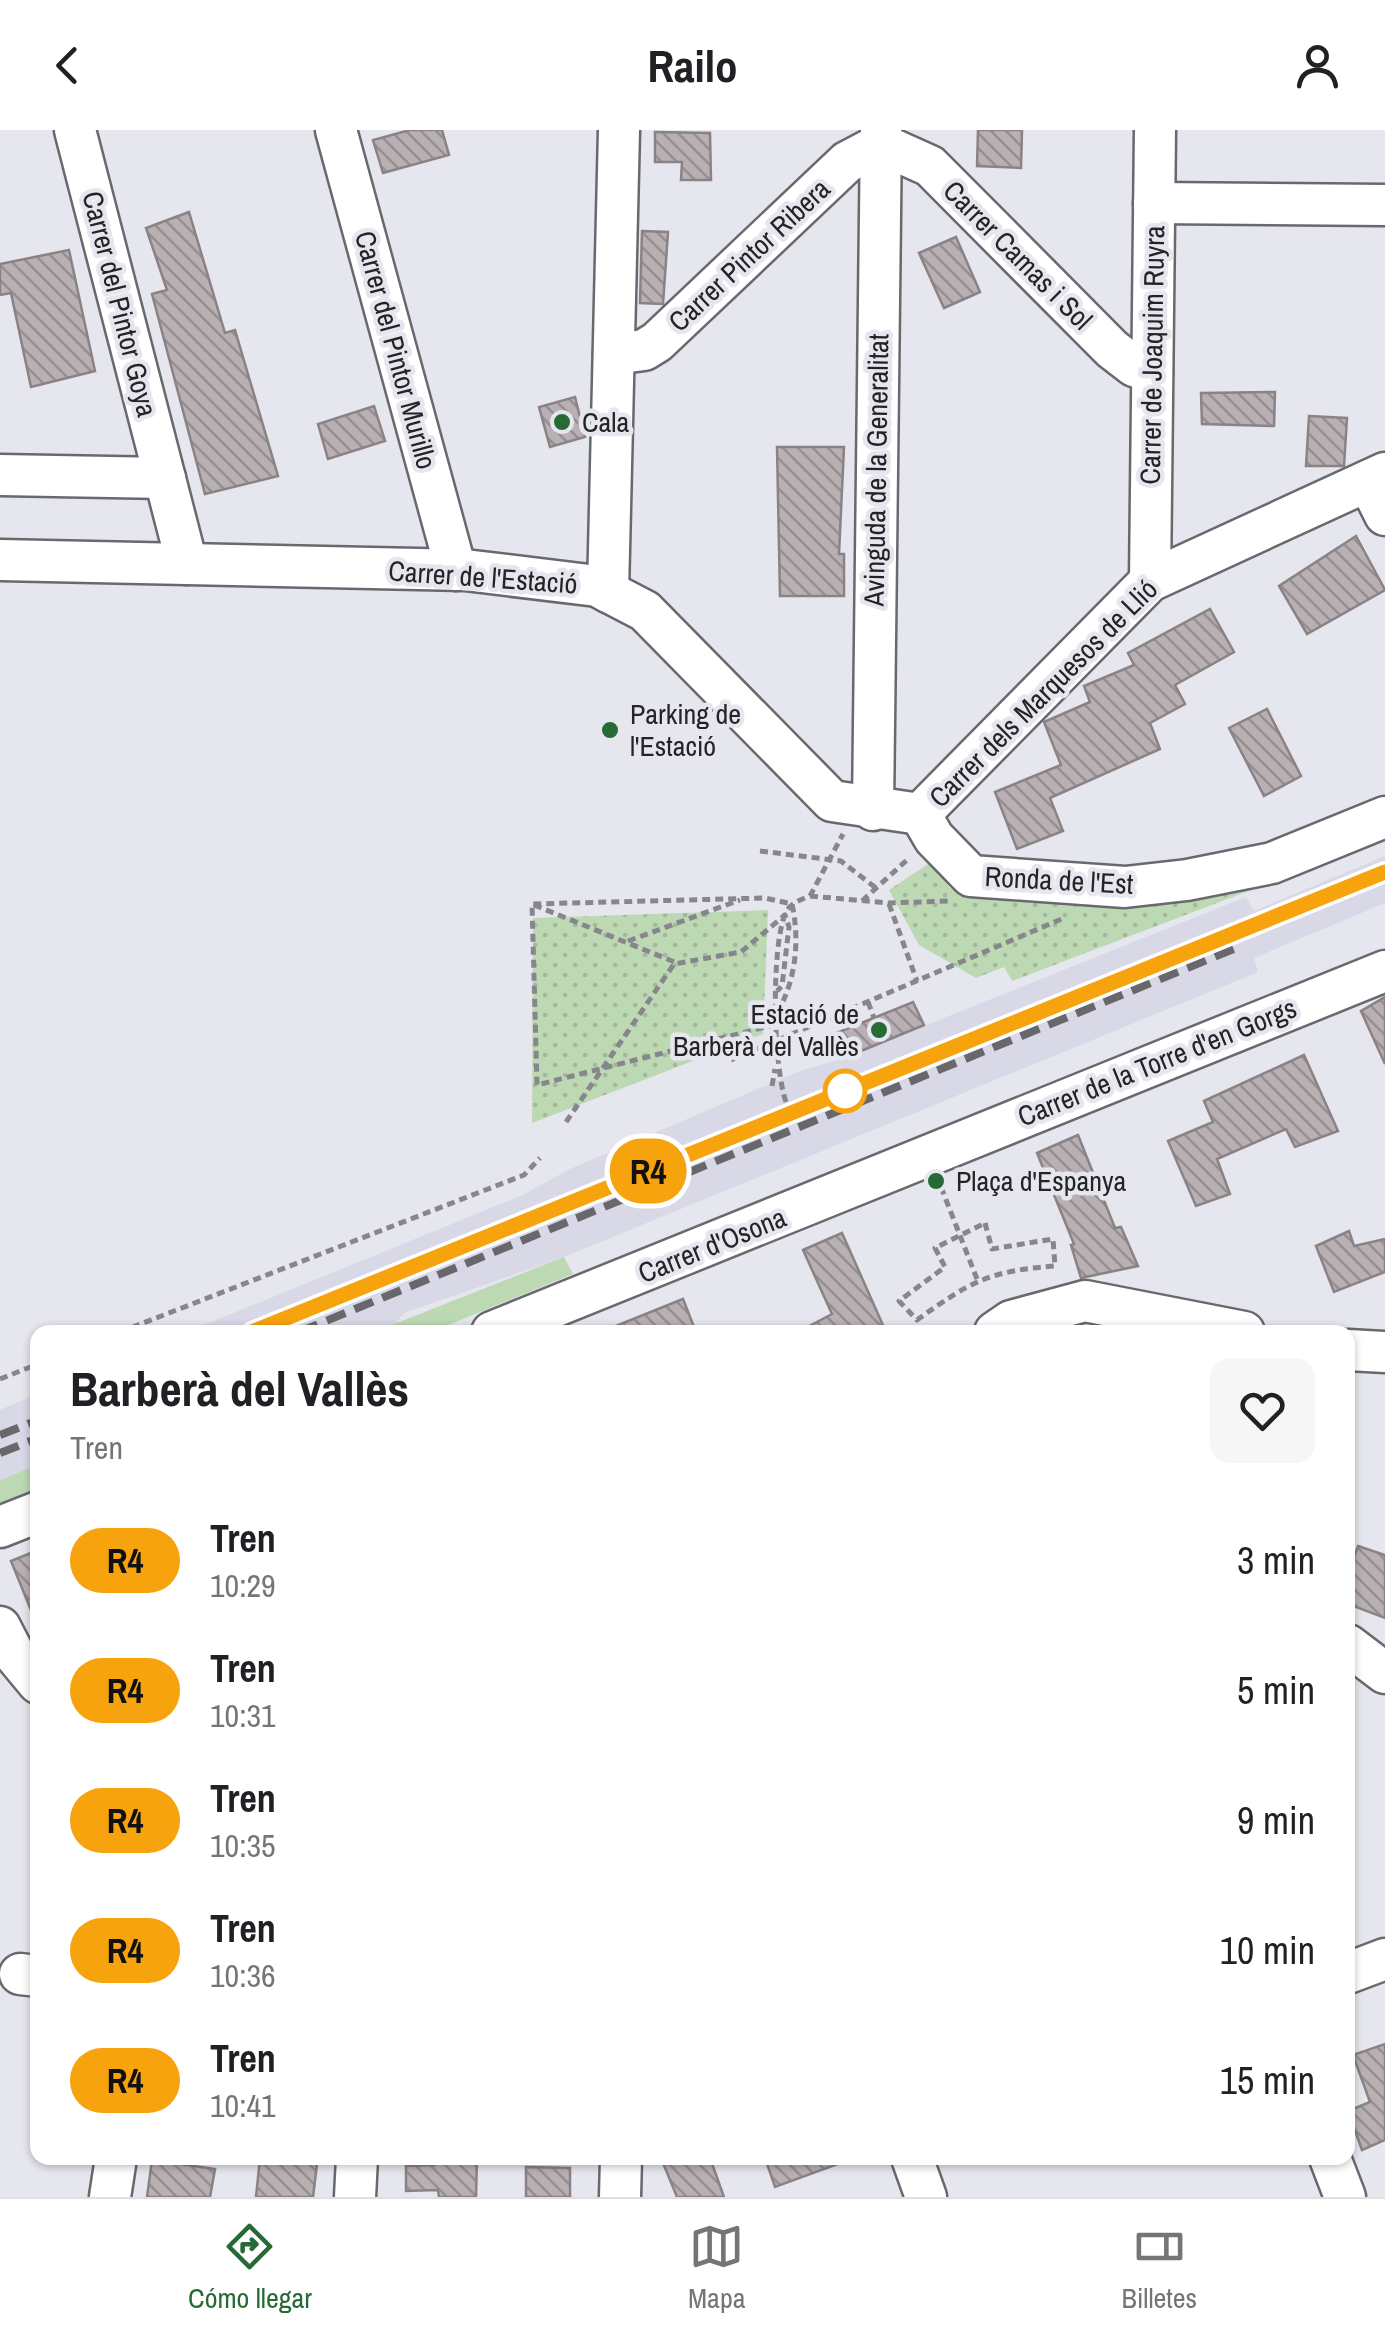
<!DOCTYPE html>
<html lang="es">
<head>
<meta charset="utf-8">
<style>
	:root { --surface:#fff; --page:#f6f6f6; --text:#202124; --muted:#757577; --line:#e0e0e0; --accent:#276a35 }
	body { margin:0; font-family:"Archivo Narrow",sans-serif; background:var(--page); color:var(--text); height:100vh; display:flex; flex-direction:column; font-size:38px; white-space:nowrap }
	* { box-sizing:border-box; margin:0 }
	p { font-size:32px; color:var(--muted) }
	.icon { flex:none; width:55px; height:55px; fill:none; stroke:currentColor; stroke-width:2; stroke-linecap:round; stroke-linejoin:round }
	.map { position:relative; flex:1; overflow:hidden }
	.sheet { position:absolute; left:30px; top:1195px; width:1325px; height:840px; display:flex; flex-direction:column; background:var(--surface); border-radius:20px; box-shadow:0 2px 8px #0004 }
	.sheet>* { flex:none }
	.badge { padding:0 20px; border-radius:32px; font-size:35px; line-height:65px }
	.map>.badge { position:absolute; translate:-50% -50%; box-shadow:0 0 0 5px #fff }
	.round { display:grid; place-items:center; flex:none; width:105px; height:105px; border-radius:20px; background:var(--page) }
	.head { display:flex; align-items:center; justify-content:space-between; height:170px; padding:0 40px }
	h1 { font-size:48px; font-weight:700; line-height:75px }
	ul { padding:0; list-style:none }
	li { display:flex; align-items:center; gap:30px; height:130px; padding:0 40px }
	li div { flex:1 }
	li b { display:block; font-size:38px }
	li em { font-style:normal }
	li .badge { min-width:110px; font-weight:700; text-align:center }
	header { display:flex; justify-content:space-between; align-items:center; height:130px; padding:0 40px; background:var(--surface); font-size:45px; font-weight:700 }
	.tab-bar { display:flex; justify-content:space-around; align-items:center; height:140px; border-top:2px solid var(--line); background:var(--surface); font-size:28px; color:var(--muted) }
	.tab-bar a { display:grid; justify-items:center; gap:5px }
	.tab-bar .selected { color:var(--accent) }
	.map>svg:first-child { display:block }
	.built { fill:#d8d8e7 }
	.grass { fill:#bdd9b4 }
	.park { fill:url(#park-dots) }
	.building { fill:url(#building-back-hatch); stroke:#8a8284; stroke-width:2.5 }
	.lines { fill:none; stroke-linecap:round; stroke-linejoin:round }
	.minor-casing { stroke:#68686f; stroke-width:45 }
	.path { stroke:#86868c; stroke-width:5; stroke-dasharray:8 5; stroke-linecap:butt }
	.minor { stroke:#fff; stroke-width:40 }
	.rail { stroke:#67676c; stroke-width:8; stroke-dasharray:20 10; stroke-linecap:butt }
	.line-casing { stroke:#fff; stroke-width:22 }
	.line { stroke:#f6a30d; stroke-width:15 }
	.poi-dot { fill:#276a35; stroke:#e6e6ee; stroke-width:4 }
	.stop-dot { fill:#fff; stroke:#f6a30d; stroke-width:5 }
	.labels { text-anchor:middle; stroke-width:9; stroke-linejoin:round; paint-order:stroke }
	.street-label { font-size:28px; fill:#242427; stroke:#e6e6ee }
	.poi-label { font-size:28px; fill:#242427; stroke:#e6e6ee; text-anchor:start }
</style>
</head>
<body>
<header><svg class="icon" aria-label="back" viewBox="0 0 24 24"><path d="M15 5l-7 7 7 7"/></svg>Railo<svg class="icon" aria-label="person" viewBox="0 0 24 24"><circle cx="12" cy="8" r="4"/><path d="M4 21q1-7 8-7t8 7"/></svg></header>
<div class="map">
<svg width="1385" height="2067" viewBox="0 0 1385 2067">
	<defs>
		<pattern id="park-dots" width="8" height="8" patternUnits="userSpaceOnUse" patternTransform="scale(2.5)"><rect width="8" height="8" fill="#bdd9b4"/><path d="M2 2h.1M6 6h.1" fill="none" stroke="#a2ba9b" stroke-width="1.8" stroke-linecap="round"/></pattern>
		<pattern id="building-back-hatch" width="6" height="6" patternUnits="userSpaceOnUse" patternTransform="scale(2.5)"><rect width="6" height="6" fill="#b9b0b3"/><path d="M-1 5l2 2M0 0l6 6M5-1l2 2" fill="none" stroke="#968f92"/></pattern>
	</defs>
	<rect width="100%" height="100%" fill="#e6e6ee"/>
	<g class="built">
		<path d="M1385 726V773L1254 828 1258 842 564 1127 404 1183 395 1194 374 1202H187L523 1065 570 1039 800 941 844 928 1246 767 1254 781Z"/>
		<path d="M37 1264V1335L0 1350V1280Z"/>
	</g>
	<g class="grass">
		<path d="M564 1127 573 1144 431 1202H374Z"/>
		<path d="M37 1335V1364L0 1379V1350Z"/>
	</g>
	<g class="park">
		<path d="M931 732 950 758 1066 776 1298 742 1012 851 1004 837 976 848 919 815 889 760Z"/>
		<path d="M768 780 763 904 532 993 533 788Z"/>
	</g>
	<g class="building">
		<path d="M410 0H442L449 25 383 43 373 10Z"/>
		<path d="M978 0H1022L1021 38 977 36Z"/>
		<path d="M655 2 710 3 711 50H681L682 32H655Z"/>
		<path d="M189 82 225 203 235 200 278 346 205 364 152 164 167 160 146 98Z"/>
		<path d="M642 101 668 102 663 174 640 173Z"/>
		<path d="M956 107 980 162 944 178 919 123Z"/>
		<path d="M69 120 95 241 31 257 11 163 0 165V134Z"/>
		<path d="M1275 262 1274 296 1202 294 1201 263Z"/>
		<path d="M575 267 585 307 550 317 539 277Z"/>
		<path d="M374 276 385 311 328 329 318 294Z"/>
		<path d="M1309 286 1347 288 1344 336H1306Z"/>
		<path d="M777 317H844L839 424H844V466H780Z"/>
		<path d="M1356 406 1385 460 1307 504 1279 456Z"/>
		<path d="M1210 479 1234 522 1175 555 1185 574 1150 593 1160 619 1050 668 1063 701 1017 719 995 662 1061 635 1044 592 1090 572 1084 556 1134 535 1128 523Z"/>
		<path d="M1267 579 1301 646 1264 666 1229 598Z"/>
		<path d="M1385 867V934L1361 881Z"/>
		<path d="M913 872 924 895 844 928 834 904Z"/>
		<path d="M1304 925 1338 1001 1295 1017 1286 999 1217 1029 1230 1064 1196 1076 1168 1011 1213 992 1204 971Z"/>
		<path d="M1078 1005 1115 1098 1121 1097 1138 1136 1081 1148 1071 1115 1074 1114 1037 1023Z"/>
		<path d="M1349 1101 1354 1116 1385 1109V1142L1334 1162 1316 1116Z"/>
		<path d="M842 1103 886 1202H798L832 1184 803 1120Z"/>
		<path d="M683 1169 696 1202H601Z"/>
		<path d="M1358 1416 1385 1425V1488L1348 1474V1444Z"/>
		<path d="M38 1420V1494L37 1495 11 1431Z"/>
		<path d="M1385 1914V2010L1362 2020 1348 1981 1370 1972 1353 1925Z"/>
		<path d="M260 2028 317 2034 313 2067H256Z"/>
		<path d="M436 2028H477L476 2067H439L438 2060 406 2061V2036L435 2035Z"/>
		<path d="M661 2028H710L724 2067H677Z"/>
		<path d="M765 2028H849V2030L775 2057Z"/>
		<path d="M152 2030 215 2039 210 2067H147Z"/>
		<path d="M526 2037 570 2038V2067H526Z"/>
	</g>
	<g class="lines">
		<g class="minor-casing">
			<g id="minor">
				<path d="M75 0 187 434"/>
				<path d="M336 0 456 440"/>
				<path d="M1154 73 1385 75"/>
				<path d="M614 224 644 220 657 212 847 32 881 14 930 36 1112 219 1134 236 1152 242"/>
				<path d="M0 345 165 348"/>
				<path d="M1368 351 1385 385"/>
				<path d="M0 430 465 440 597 456 645 481 832 671 920 684"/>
				<path d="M1150 451 1155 0"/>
				<path d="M608 462 619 0"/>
				<path d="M873 680 881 0"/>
				<path d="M920 684 1150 451 1385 343"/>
				<path d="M920 684 934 708 971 746 1125 757 1187 750 1272 733 1385 687"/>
				<path d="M492 1202 1385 841"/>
				<path d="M995 1202 1011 1191 1085 1171 1244 1202"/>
				<path d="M1348 1220 1385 1222"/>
				<path d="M0 1397 38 1382"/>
				<path d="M0 1497 14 1524 38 1553"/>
				<path d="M1348 1515 1385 1543"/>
				<path d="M1348 1843 1385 1829"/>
				<path d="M20 1844 38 1846"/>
				<path d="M912 2028 926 2067"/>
				<path d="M1330 2028 1345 2067"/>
				<path d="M110 2067 116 2028"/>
				<path d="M355 2067 357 2028"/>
				<path d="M620 2067 621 2028"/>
			</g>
		</g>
		<g class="path">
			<path d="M760 721 841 731 876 758"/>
			<path d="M810 766 889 773 951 771"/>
			<path d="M862 771 908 729"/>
			<path d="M889 774 917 851"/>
			<path d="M534 775 677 833"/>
			<path d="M628 811 740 770"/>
			<path d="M868 872 874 888"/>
			<path d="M777 883C796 850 800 811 792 774L765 768 532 774 537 955 777 894"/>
			<path d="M731 930 1064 788"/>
			<path d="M772 956 775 939"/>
			<path d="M786 972C773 935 771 820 785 784 790 773 800 770 810 766L843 704"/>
			<path d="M566 992 674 834 741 822 785 785 789 797 782 856 777 861"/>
			<path d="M941 1057 977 1149"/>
			<path d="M985 1093 992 1119 1053 1109 1055 1136C988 1141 970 1152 917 1190L899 1171 945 1137 935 1118Z"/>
			<path d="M120 1202 524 1045 540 1028"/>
			<path d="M0 1249 38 1234"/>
		</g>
		<use href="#minor" class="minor"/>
		<g class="rail">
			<path d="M252 1202 1385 742"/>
			<path d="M299 1202 1241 816"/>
			<path d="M0 1305 38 1290"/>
			<path d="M0 1323 38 1308"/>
		</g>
	</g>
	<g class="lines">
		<g class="line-casing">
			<path id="line" d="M252 1202 1385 742"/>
		</g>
		<use href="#line" class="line"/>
	</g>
	<g class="poi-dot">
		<circle cx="562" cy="292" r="10"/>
		<circle cx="610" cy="600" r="10"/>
		<circle cx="879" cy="900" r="10"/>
		<circle cx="936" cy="1051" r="10"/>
	</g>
	<circle class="stop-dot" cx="845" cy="961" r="20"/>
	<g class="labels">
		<g class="street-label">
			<text transform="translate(749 125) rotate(-43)" y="10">Carrer Pintor Ribera</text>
			<text transform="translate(1018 125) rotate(45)" y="10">Carrer Camas i Sol</text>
			<text transform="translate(120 174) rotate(76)" y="10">Carrer del Pintor Goya</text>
			<text transform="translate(396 220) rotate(75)" y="10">Carrer del Pintor Murillo</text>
			<text transform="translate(1152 225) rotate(-89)" y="10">Carrer de Joaquim Ruyra</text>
			<text transform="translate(876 340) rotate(-89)" y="10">Avinguda de la Generalitat</text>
			<text transform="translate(483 447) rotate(4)" y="10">Carrer de l'Estació</text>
			<text transform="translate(1043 563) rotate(-45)" y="10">Carrer dels Marquesos de Llió</text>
			<text transform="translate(1059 750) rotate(3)" y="10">Ronda de l'Est</text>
			<text transform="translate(1157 932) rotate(-22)" y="10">Carrer de la Torre d'en Gorgs</text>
			<text transform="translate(712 1115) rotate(-22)" y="10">Carrer d'Osona</text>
		</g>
		<g class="poi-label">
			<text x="582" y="302">Cala</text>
			<text x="630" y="594">Parking de<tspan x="630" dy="32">l'Estació</tspan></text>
			<text x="859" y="894" text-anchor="end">Estació de<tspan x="859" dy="32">Barberà del Vallès</tspan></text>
			<text x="956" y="1061">Plaça d'Espanya</text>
		</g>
	</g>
</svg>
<b class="badge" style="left:648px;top:1041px;background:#f6a30d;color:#111">R4</b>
<section class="sheet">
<div class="head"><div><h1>Barberà del Vallès</h1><p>Tren</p></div><a class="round"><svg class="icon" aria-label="heart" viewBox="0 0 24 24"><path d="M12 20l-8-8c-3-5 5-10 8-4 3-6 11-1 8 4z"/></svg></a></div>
<ul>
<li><span class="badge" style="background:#f6a30d;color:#111">R4</span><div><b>Tren</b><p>10:29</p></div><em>3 min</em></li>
<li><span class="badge" style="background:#f6a30d;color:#111">R4</span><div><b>Tren</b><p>10:31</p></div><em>5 min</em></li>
<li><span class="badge" style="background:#f6a30d;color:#111">R4</span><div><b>Tren</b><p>10:35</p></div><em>9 min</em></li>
<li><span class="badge" style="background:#f6a30d;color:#111">R4</span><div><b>Tren</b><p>10:36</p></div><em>10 min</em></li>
<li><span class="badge" style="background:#f6a30d;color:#111">R4</span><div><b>Tren</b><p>10:41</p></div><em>15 min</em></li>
</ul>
</section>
</div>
<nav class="tab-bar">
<a class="selected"><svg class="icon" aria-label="directions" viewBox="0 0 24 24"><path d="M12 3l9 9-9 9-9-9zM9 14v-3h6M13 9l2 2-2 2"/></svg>Cómo llegar</a>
<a><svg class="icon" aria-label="map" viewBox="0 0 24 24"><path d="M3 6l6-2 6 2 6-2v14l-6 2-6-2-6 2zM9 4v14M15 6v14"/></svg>Mapa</a>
<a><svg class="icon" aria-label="tickets" viewBox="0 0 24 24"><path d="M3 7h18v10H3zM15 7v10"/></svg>Billetes</a>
</nav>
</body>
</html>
